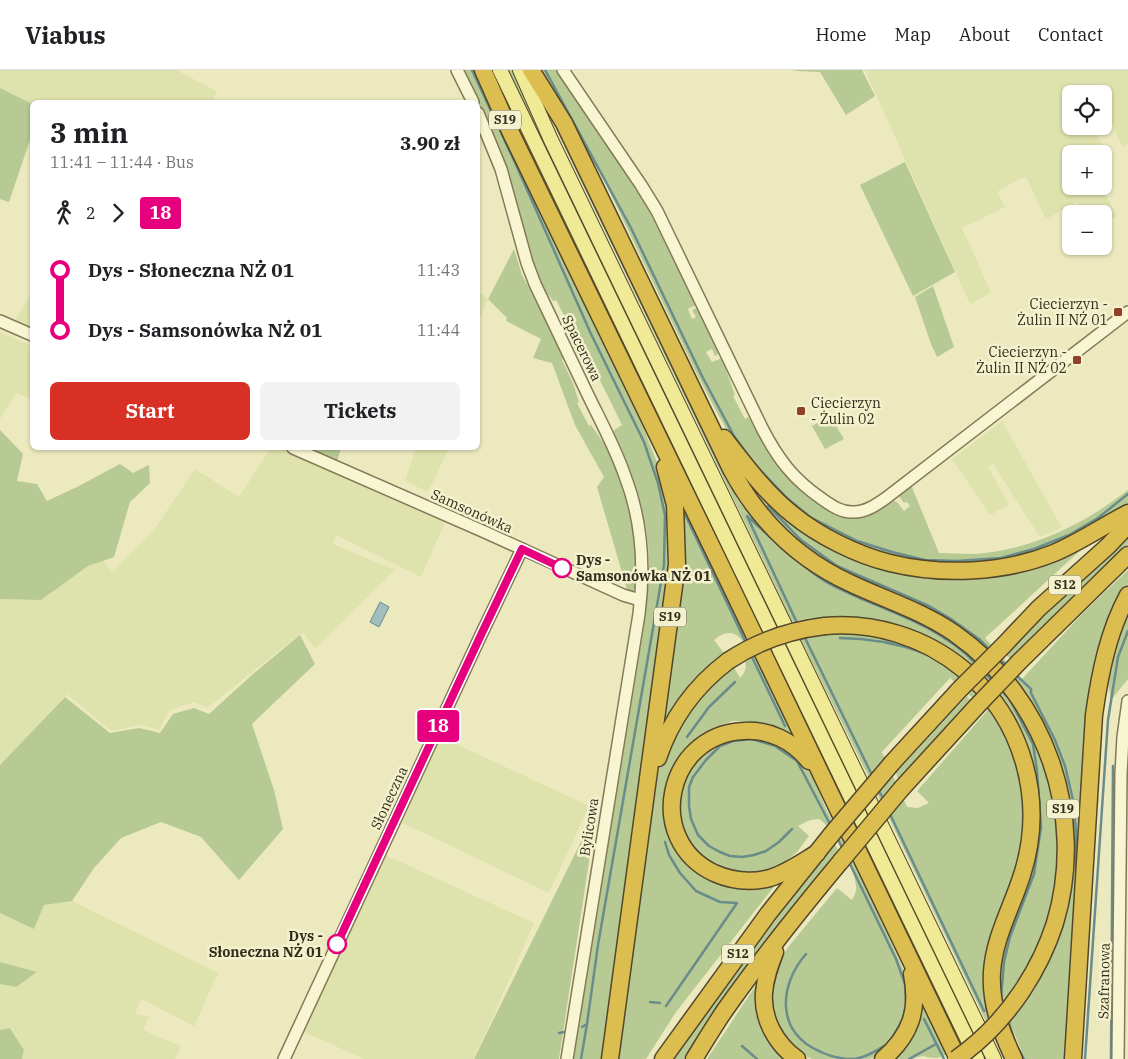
<!DOCTYPE html>
<html lang="en">
<head>
<meta charset="utf-8">
<style>
	:root { --surface:#fff; --page:#f2f2f2; --text:#202124; --muted:#757577; --line:#e0e0e0; --accent:#d93025 }
	body { margin:0; font-family:"IBM Plex Serif",serif; background:var(--page); color:var(--text); height:100vh; display:flex; flex-direction:column; font-size:19px; white-space:nowrap }
	* { box-sizing:border-box; margin:0 }
	p { font-size:16px; color:var(--muted) }
	.icon { flex:none; width:28px; height:28px; fill:none; stroke:currentColor; stroke-width:2; stroke-linecap:round; stroke-linejoin:round }
	.map { position:relative; flex:1; overflow:hidden }
	.sheet { position:absolute; left:30px; top:30px; width:450px; height:350px; display:flex; flex-direction:column; background:var(--surface); border-radius:8px; box-shadow:0 1px 4px #0004 }
	.sheet>* { flex:none }
	.badge { padding:0 10px; border-radius:4px; font-size:18px; line-height:32px }
	.tools { position:absolute; left:1062px; top:15px; display:grid; gap:10px }
	.tools a { display:grid; place-items:center; width:50px; height:50px; border-radius:8px; background:var(--surface); box-shadow:0 1px 4px #0004; font-size:25px }
	.map>.badge { position:absolute; translate:-50% -50%; box-shadow:0 0 0 2px #fff }
	.legs { display:flex; align-items:center; gap:8px; height:55px; padding:0 20px; font-size:16px }
	.legs p { margin-inline-start:auto }
	.summary { display:flex; align-items:center; justify-content:space-between; height:85px; padding:0 20px }
	h1 { font-size:28px; font-weight:700; line-height:38px }
	.primary-button { display:flex; gap:10px; margin-top:auto; padding:10px 20px }
	.primary-button a { flex:1; height:58px; border-radius:8px; background:var(--accent); color:#fff; font-size:20px; font-weight:700; line-height:58px; text-align:center }
	.primary-button a+a { background:var(--page); color:var(--text) }
	ul { padding:0 20px; list-style:none }
	li { display:flex; align-items:center; gap:18px; height:60px; font-size:19px }
	li i { display:grid; place-items:center; width:8px; height:100%; margin:0 6px; background:currentColor }
	li i::after { content:''; width:12px; height:12px; margin:-6px; border:4px solid; border-radius:50%; background:var(--surface) }
	li p { margin-inline-start:auto }
	li:first-child i { background:linear-gradient(#0000 50%,currentColor 0) }
	li:last-child i { background:linear-gradient(currentColor 50%,#0000 0) }
	header { display:flex; align-items:center; gap:30px; box-sizing:border-box; height:70px; padding:0 25px; background:var(--surface); border-bottom:1px solid var(--line) }
	header strong { font-size:24px }
	nav { display:flex; gap:28px; margin-inline-start:auto; font-size:18px }
	.map>svg:first-child { display:block }
	.farmland { fill:#dee2ac }
	.green { fill:#b7ca93; fill-rule:evenodd }
	.water { fill:#a2bebc; stroke:#6a8c8b }
	.lines { fill:none; stroke-linecap:round; stroke-linejoin:round }
	.stream { stroke:#6a8c8b; stroke-width:2.5 }
	.minor-casing { stroke:#857a58; stroke-width:14 }
	.major-casing { stroke:#52472c; stroke-width:16 }
	.highway-casing { stroke:#52472c; stroke-width:19 }
	.minor { stroke:#f8f5d2; stroke-width:11 }
	.major { stroke:#f0e996; stroke-width:14 }
	.highway { stroke:#dcbe50; stroke-width:16 }
	.highway-bridge-casing { stroke:#52472c; stroke-width:19; stroke-linecap:butt }
	.highway-bridge { stroke:#dcbe50; stroke-width:16 }
	.line-1-casing { stroke:#fff; stroke-width:11 }
	.line-1 { stroke:#e6007e; stroke-width:8 }
	.poi-dot { fill:#924129; stroke:#f4f2ce; stroke-width:2 }
	.stop-1-dot { fill:#fff; stroke:#e6007e; stroke-width:2.5 }
	.labels { text-anchor:middle; stroke-width:5; stroke-linejoin:round; paint-order:stroke }
	.shield { fill:#f4f2ce; stroke:#6e6851; stroke-width:1 }
	.shield-label { font-size:12px; font-weight:bold; fill:#342d1c }
	.poi-label { font-size:14px; fill:#342d1c; stroke:#f4f2ce; text-anchor:end }
	.street-label { font-size:14px; fill:#342d1c; stroke:#f4f2ce }
	.stop-label { font-size:14px; font-weight:bold; fill:#342d1c; stroke:#f4f2ce; text-anchor:start }
</style>
</head>
<body>
<header>
<strong>Viabus</strong>
<nav><a>Home</a><a>Map</a><a>About</a><a>Contact</a></nav>
</header>
<div class="map">
<svg width="1128" height="989" viewBox="0 0 1128 989">
	<rect width="100%" height="100%" fill="#ece9bf"/>
	<g class="farmland">
		<path d="M0 0H176L217 21 212 32H32V34L0 19Z"/>
		<path d="M865 0H1128V74L1123 77 1110 50 1104 53V24H1071V56H1097L1093 58 1111 90 1104 94V84H1071V116H1101L1117 146 1104 152V144H1084L1078 132 1046 149 1026 107 1017 110 997 122 1005 137 962 158 991 223 970 234Z"/>
		<path d="M32 221V258L15 251Z"/>
		<path d="M478 221 488 229 478 253Z"/>
		<path d="M0 262 32 276V327L31 329 16 323 0 349Z"/>
		<path d="M1002 351 1062 458 1040 467 993 394 988 397 1009 435 990 445 952 389Z"/>
		<path d="M271 378H284L446 450 421 507 336 465 333 474 395 500 315 579 303 562 207 638 194 632 170 640 159 660 140 655 111 661 67 624 0 695V529L41 530 88 496 103 491 113 502 156 457 195 399 239 427Z"/>
		<path d="M416 378H449L428 422 405 411Z"/>
		<path d="M439 666 589 736 549 823 399 751Z"/>
		<path d="M383 784 534 853 493 947 473 989H364L302 961Z"/>
		<path d="M72 831 218 903 194 956 141 929 135 944 149 946 143 960 181 976 175 989H22L24 980 11 958 0 960V914L16 917 37 902 0 892V843L33 858 44 835Z"/>
	</g>
	<g class="green">
		<path d="M462 0H476L587 241 643 357 666 415 671 482 603 989H573L642 567C646 537 651 505 648 474 644 435 630 396 613 361L622 355 587 284 578 288 567 255 568 253 556 230 553 231 542 217 535 202 507 102Z"/>
		<path d="M507 0H512L987 989H983Z"/>
		<path d="M538 0H556L646 135 660 160 696 235 688 239 692 249 696 247 692 240 698 237 720 283 715 286 712 279 706 282 712 292 722 288 735 325 733 326 745 349 748 347 812 428 833 443 847 448 865 447 876 442 893 430 898 433 904 441 910 436 907 432 904 433 899 426 901 423 911 415 939 483C950 483 962 484 974 484 1031 480 1083 455 1128 420V434L1105 452 1032 487 949 497 874 483 824 458 774 422 728 362 715 339 695 300 605 112 564 41Z"/>
		<path d="M792 0H862L875 26 846 45 820 2 797 1Z"/>
		<path d="M0 18 32 34V64L9 132 0 129Z"/>
		<path d="M548 32 769 462 939 558 971 583 1014 630 1037 671 1050 704 1058 748 1057 819 1049 847 1040 871 1027 898 1000 937 998 894 1028 804 1033 705 955 587 824 549 809 548 792 552 775 515 544 34Z"/>
		<path d="M905 92 955 202 913 226 860 115Z"/>
		<path d="M514 179 522 205 538 235 564 286 562 290 573 313 579 332 577 333 589 356 591 355 603 372 608 371 633 449 637 497V517L632 522 628 523 597 417 604 407 575 355 552 293 533 288 541 269 506 251 507 248 488 229Z"/>
		<path d="M933 216 954 277 937 287 931 274 915 227Z"/>
		<path d="M830 346 844 369 825 379 812 356Z"/>
		<path d="M0 360 23 384 17 411 37 414 47 431 79 416 120 394 133 403 149 395 150 413 130 432 114 487 88 496 41 530 0 529Z"/>
		<path d="M309 378H341L337 392Z"/>
		<path d="M747 405 785 444 925 504 1085 476 985 568 1022 609 1083 543 1128 500V514L1118 533 1106 561 1068 989H1025L1009 951 1032 917 1072 759 1065 712 1058 691 994 586 977 570 945 548 910 530 837 501 798 474 777 453 743 408Z"/>
		<path d="M677 421 747 568 743 571C733 560 725 561 714 570L724 583C694 605 676 632 660 665Z"/>
		<path d="M1128 466V474L1087 512 1010 589 1005 584 1072 519Z"/>
		<path d="M1128 538V609L1111 630 1106 602Z"/>
		<path d="M845 560 915 575 956 601 992 637 1017 685 1026 756 986 919 988 944 1008 989H1004L892 754 798 564ZM950 608 987 641 917 721 929 733 918 738 907 737 882 682Z"/>
		<path d="M300 565 315 594 252 654 274 720 283 759 239 810 201 767 161 752 121 768 94 798 72 831 44 835 34 859 0 843V695L65 627 110 663 139 658 160 663 173 644 194 638 209 644 253 604Z"/>
		<path d="M756 581 794 663 790 664 777 658 758 653 746 651H733L713 658 703 663 684 680 675 693 667 713 666 740 693 796 776 814 676 942 646 989H615L659 698 671 661 687 636 732 594 740 608C746 602 748 595 743 588Z"/>
		<path d="M967 626 970 630 898 709 896 703Z"/>
		<path d="M758 665 797 685 812 706 827 741 856 795 908 910V944L887 978 870 989H812L801 984 781 963 770 938V919L776 896 789 876 837 818 852 830C854 826 856 823 856 819 857 801 834 758 819 749L810 750 798 756 809 766 797 782 781 795 768 801 735 804 707 792 687 771 678 738 679 723 691 694 713 675Z"/>
		<path d="M597 739 559 989H474Z"/>
		<path d="M835 774 838 780 772 863 737 910 684 989H672C724 915 779 845 835 774Z"/>
		<path d="M0 892 37 902 16 917 0 914Z"/>
		<path d="M758 912 786 989H707Z"/>
		<path d="M921 929 949 983C938 989 935 989 923 986L914 988V989H893Z"/>
		<path d="M10 958 24 980 22 989H0V960Z"/>
	</g>
	<path class="water" d="M380 532 389 537 379 557 370 552Z"/>
	<g class="lines">
		<g class="stream">
			<path d="M472 0 517 97 591 264 644 372 658 413 665 445 664 495 598 875 587 954 581 989"/>
			<path d="M545 0 631 158 702 306 734 366 752 391"/>
			<path d="M757 397 787 428 810 447 857 471 892 482 925 490 957 491 1001 488 1034 479 1069 465 1098 448 1128 424"/>
			<path d="M768 436 801 470 837 496 929 536 951 549 979 569 991 581"/>
			<path d="M683 440 746 573"/>
			<path d="M788 483 747 446 798 555"/>
			<path d="M802 494C808 499 814 504 820 508 833 517 849 523 862 529 901 545 947 562 976 594"/>
			<path d="M804 566 873 707"/>
			<path d="M840 568C870 568 896 573 924 583"/>
			<path d="M751 585 785 656"/>
			<path d="M998 588 1007 596"/>
			<path d="M985 603 993 612"/>
			<path d="M1015 604 1031 619V623L1055 670 1065 696 1073 730 1076 761V795"/>
			<path d="M1000 619 1009 628 1033 674 1037 701 1041 757 1034 804 1010 867 1004 892 1001 928 1004 935"/>
			<path d="M687 667 709 637 735 612"/>
			<path d="M878 719 884 730"/>
			<path d="M889 742 984 941"/>
			<path d="M792 759 779 772 766 781 754 785 742 787 730 786 720 782 709 776 698 765 691 749 689 736V717L693 707 706 690 720 676 733 671 752 669 775 676 797 691 831 756"/>
			<path d="M837 767 843 780"/>
			<path d="M665 772 669 785 680 803 696 821 720 832 737 833 666 936"/>
			<path d="M849 792 896 889 905 914 906 932"/>
			<path d="M806 884C778 916 776 964 821 982 831 987 843 989 854 989 866 988 879 979 889 973"/>
			<path d="M985 925 987 941"/>
			<path d="M650 932 660 933"/>
			<path d="M924 949 944 989"/>
			<path d="M1008 950 1014 969"/>
			<path d="M582 957 587 954"/>
			<path d="M559 963 565 962"/>
			<path d="M892 968 902 951 906 937"/>
			<path d="M742 976 757 989"/>
			<path d="M1017 976 1024 989"/>
			<path d="M909 989 936 974"/>
			<path d="M1085 989 1108 650 1118 587 1128 561"/>
			<path d="M1111 989 1113 696"/>
		</g>
		<g class="minor-casing">
			<g id="minor">
				<path d="M457 0 473 32"/>
				<path d="M563 0 641 115 657 141 762 358C778 389 793 409 822 429 832 436 842 443 854 442 866 442 876 435 886 428L1128 242"/>
				<path d="M478 43 501 99 527 193 535 214C552 250 570 287 587 323 600 350 615 377 625 406 642 450 645 497 639 544L567 989"/>
				<path d="M0 251 32 265"/>
				<path d="M293 378 487 463 623 525 640 530"/>
				<path d="M284 989 480 567 522 479"/>
				<path d="M1118 989 1121 704 1123 667 1128 631"/>
			</g>
		</g>
		<g class="major-casing">
			<g id="major">
				<path d="M500 0 977 989"/>
				<path d="M520 0 551 70 994 989"/>
			</g>
		</g>
		<g class="highway-casing">
			<g id="highway">
				<path d="M483 0 510 61 724 502 958 989"/>
				<path d="M531 0 564 53 731 399C758 450 799 490 852 514 886 530 922 541 954 563 1046 627 1087 746 1055 853 1047 878 1036 900 1022 921"/>
				<path d="M724 368C745 395 766 423 792 444 819 466 857 485 890 493 943 506 1004 503 1054 483 1080 472 1103 456 1128 443"/>
				<path d="M825 556C875 552 924 567 963 599 1023 649 1046 730 1022 805 1012 837 994 868 992 902 990 934 1001 961 1014 989"/>
				<path d="M1002 577 1039 538 1108 476 1128 455"/>
				<path d="M1019 592 1128 485"/>
				<path d="M658 688C671 649 695 616 728 591"/>
				<path d="M809 691C793 671 769 659 743 661 666 665 644 770 714 803 732 811 751 813 770 808 787 803 802 792 817 783"/>
				<path d="M892 693 960 619"/>
				<path d="M902 718 977 636"/>
				<path d="M775 882C770 895 765 908 764 923 762 949 776 974 797 989"/>
				<path d="M610 989 677 494 675 435 665 397"/>
				<path d="M663 989 768 844 831 765"/>
				<path d="M694 989C704 973 714 956 725 940 761 889 801 839 841 791"/>
				<path d="M883 989C911 965 919 940 912 904"/>
				<path d="M1073 989 1094 645C1100 603 1108 562 1128 525"/>
			</g>
		</g>
		<use href="#minor" class="minor"/>
		<use href="#major" class="major"/>
		<use href="#highway" class="highway"/>
		<g class="highway-bridge-casing">
			<g id="highway-bridge">
				<path d="M728 591C758 571 790 560 825 556"/>
				<path d="M960 619 1002 577"/>
				<path d="M977 636 1019 592"/>
				<path d="M831 765 892 693"/>
				<path d="M841 791 902 718"/>
				<path d="M956 989C983 970 1004 948 1022 921"/>
			</g>
		</g>
		<use href="#highway-bridge" class="highway-bridge"/>
	</g>
	<g class="lines">
		<g class="line-1-casing">
			<path id="line-1" d="M337 874 480 567 522 479 562 498"/>
		</g>
		<use href="#line-1" class="line-1"/>
	</g>
	<g class="poi-dot">
		<rect x="1113" y="237" width="10" height="10" rx="2.5"/>
		<rect x="1072" y="285" width="10" height="10" rx="2.5"/>
		<rect x="796" y="336" width="10" height="10" rx="2.5"/>
	</g>
	<g class="stop-1-dot">
		<circle cx="562" cy="498" r="9"/>
		<circle cx="337" cy="874" r="9"/>
	</g>
	<g class="labels">
		<g class="shield">
			<rect x="489" y="40.5" width="32" height="19" rx="4"/>
			<rect x="1049" y="505.5" width="32" height="19" rx="4"/>
			<rect x="654" y="537.5" width="32" height="19" rx="4"/>
			<rect x="1047" y="729.5" width="32" height="19" rx="4"/>
			<rect x="722" y="874.5" width="32" height="19" rx="4"/>
		</g>
		<g class="shield-label">
			<text x="505" y="54">S19</text>
			<text x="1065" y="519">S12</text>
			<text x="670" y="551">S19</text>
			<text x="1063" y="743">S19</text>
			<text x="738" y="888">S12</text>
		</g>
		<g class="poi-label">
			<text x="1108" y="239">Ciecierzyn -<tspan x="1108" dy="16">Żulin II NŻ 01</tspan></text>
			<text x="1067" y="287">Ciecierzyn -<tspan x="1067" dy="16">Żulin II NŻ 02</tspan></text>
			<text x="811" y="338" text-anchor="start">Ciecierzyn<tspan x="811" dy="16">- Żulin 02</tspan></text>
		</g>
		<g class="street-label">
			<text transform="translate(582 278) rotate(64)" y="5">Spacerowa</text>
			<text transform="translate(472 441) rotate(24)" y="5">Samsonówka</text>
			<text transform="translate(389 728) rotate(-65)" y="5">Słoneczna</text>
			<text transform="translate(589 757) rotate(-81)" y="5">Bylicowa</text>
			<text transform="translate(1104 911) rotate(-89)" y="5">Szafranowa</text>
		</g>
		<g class="stop-label">
			<text x="576" y="495">Dys -<tspan x="576" dy="16">Samsonówka NŻ 01</tspan></text>
			<text x="323" y="871" text-anchor="end">Dys -<tspan x="323" dy="16">Słoneczna NŻ 01</tspan></text>
		</g>
	</g>
</svg>
<div class="tools">
<a><svg class="icon" aria-label="locate" viewBox="0 0 24 24"><circle cx="12" cy="12" r="6"/><path d="M12 2v4M12 18v4M2 12h4M18 12h4"/></svg></a>
<a>+</a>
<a>−</a>
</div>
<b class="badge" style="left:438px;top:656px;background:#e6007e;color:#fff">18</b>
<section class="sheet">
<div class="summary"><div><h1>3 min</h1><p>11:41 – 11:44 · Bus</p></div><b>3.90 zł</b></div>
<div class="legs"><svg class="icon" aria-label="walk" viewBox="0 0 24 24"><circle cx="13" cy="4" r="2"/><path d="M13 8l-2 6 4 7M11 14l-3 7M7 12l3-4h3l4 4"/></svg>2<svg class="icon" aria-label="forward" viewBox="0 0 24 24"><path d="M9 5l7 7-7 7"/></svg><b class="badge" style="background:#e6007e;color:#fff">18</b></div>
<ul>
<li><i style="color:#e6007e"></i><b>Dys - Słoneczna NŻ 01</b><p>11:43</p></li>
<li><i style="color:#e6007e"></i><b>Dys - Samsonówka NŻ 01</b><p>11:44</p></li>
</ul>
<div class="primary-button"><a>Start</a><a>Tickets</a></div>
</section>
</div>
</body>
</html>
